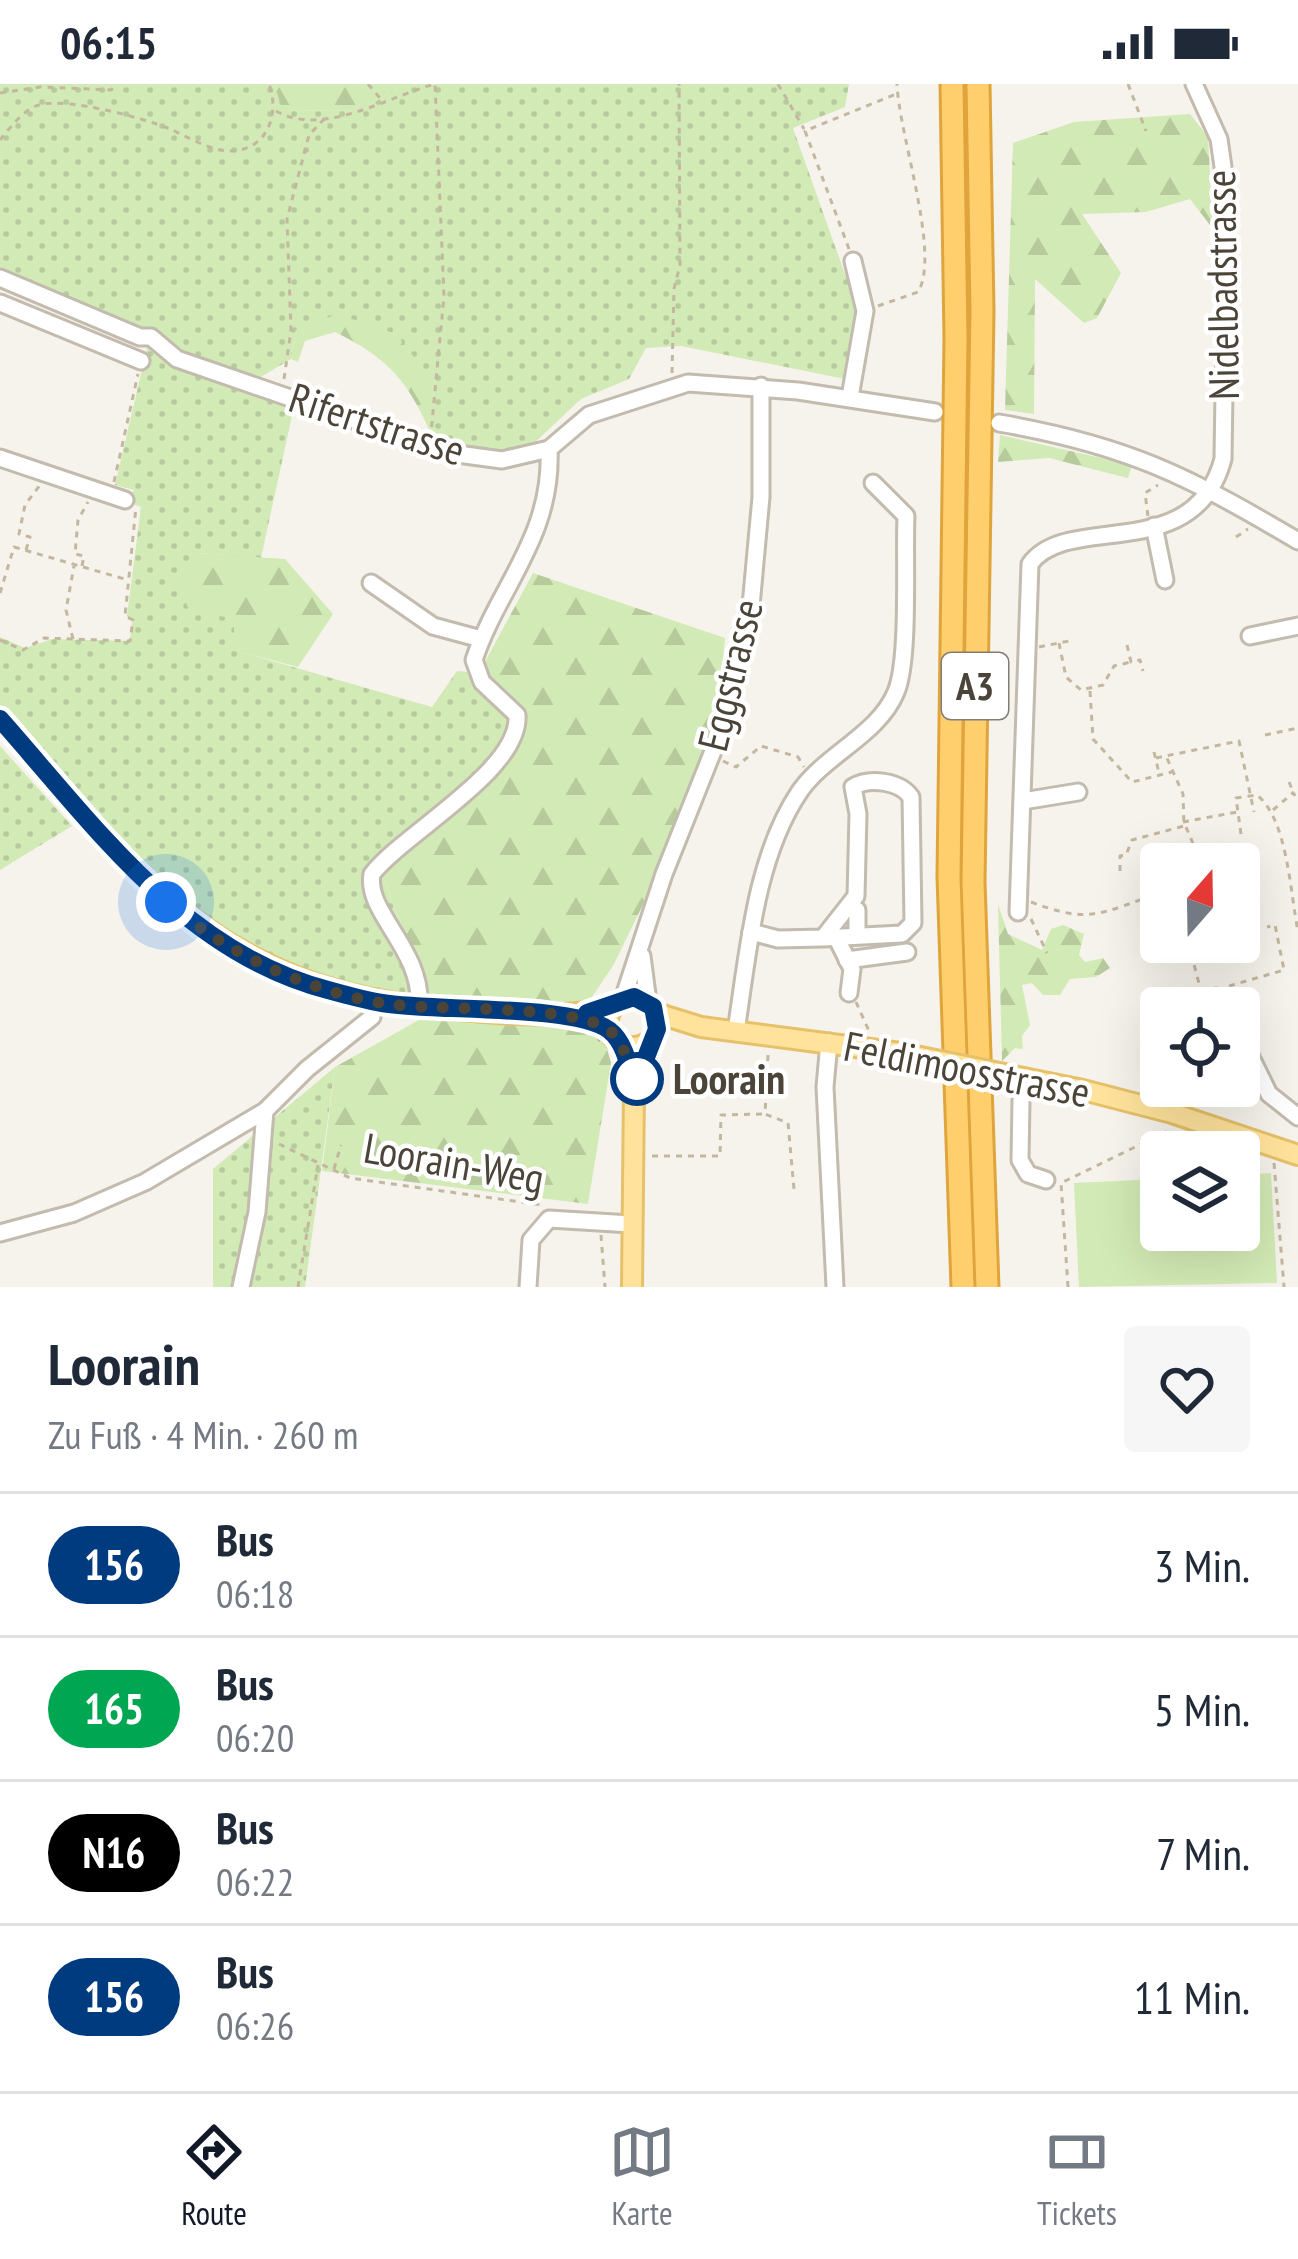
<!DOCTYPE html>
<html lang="de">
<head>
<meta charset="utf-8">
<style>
	:root { --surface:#fff; --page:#f6f6f7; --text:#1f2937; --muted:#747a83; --line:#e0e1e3; --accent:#111827 }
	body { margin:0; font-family:"PT Sans Narrow",sans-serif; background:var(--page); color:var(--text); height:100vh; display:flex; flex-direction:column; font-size:45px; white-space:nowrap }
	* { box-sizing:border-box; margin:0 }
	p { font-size:39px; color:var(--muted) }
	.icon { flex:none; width:66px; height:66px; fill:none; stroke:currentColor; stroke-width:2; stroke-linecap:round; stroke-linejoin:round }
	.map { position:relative; height:1203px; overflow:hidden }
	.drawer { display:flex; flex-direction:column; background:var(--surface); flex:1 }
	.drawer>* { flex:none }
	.badge { padding:0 24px; border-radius:39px; font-size:42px; line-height:78px }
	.needle { width:78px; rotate:20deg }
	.buttons { position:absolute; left:1140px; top:759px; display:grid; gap:24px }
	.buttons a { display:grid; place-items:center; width:120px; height:120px; border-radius:12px; background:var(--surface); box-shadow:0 12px 48px #0002; font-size:60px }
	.you { position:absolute; width:60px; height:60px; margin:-30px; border:9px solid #fff; border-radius:50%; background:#1a73e8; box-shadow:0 0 0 18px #1a73e833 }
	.map>.badge { position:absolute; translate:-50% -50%; box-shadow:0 0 0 6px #fff }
	.round { display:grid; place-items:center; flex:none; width:126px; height:126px; border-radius:12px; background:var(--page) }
	.overview { display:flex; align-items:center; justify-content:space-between; height:204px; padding:0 48px }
	h1 { font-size:57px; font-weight:600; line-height:90px }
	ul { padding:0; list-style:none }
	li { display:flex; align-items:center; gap:36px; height:144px; padding:0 48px; border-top:3px solid var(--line) }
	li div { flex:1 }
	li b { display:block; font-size:45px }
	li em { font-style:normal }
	li .badge { min-width:132px; font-weight:700; text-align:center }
	.status { display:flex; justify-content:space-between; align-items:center; height:84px; padding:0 60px; background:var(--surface); direction:ltr }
	.status svg { height:33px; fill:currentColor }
	.menu { display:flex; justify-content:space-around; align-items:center; height:168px; border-top:3px solid var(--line); background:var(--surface); font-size:33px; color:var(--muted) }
	.menu a { display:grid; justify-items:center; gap:6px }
	.menu .on { color:var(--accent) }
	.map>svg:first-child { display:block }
	.green { fill:url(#green-dots) }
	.forest { fill:url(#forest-firs) }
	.pitch { fill:#d2eab5 }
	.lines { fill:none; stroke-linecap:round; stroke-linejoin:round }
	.minor-casing { stroke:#c2bbae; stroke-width:21 }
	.major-casing { stroke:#e6c16a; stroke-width:24 }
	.highway-casing { stroke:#e0a43c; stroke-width:27 }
	.path { stroke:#c4b79f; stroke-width:3; stroke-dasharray:6 6; stroke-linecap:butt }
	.minor { stroke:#fff; stroke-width:15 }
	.major { stroke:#ffe39c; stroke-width:18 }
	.highway { stroke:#ffcf6e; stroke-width:21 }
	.major-bridge-casing { stroke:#e6c16a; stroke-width:24; stroke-linecap:butt }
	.major-bridge { stroke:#ffe39c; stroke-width:18 }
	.line-casing { stroke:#fff; stroke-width:27 }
	.line { stroke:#003b80; stroke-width:18 }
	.walk { stroke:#4b4439; stroke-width:12; stroke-dasharray:0 21.6 }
	.stop-dot { fill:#fff; stroke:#003b80; stroke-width:6 }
	.labels { text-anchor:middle; stroke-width:9; stroke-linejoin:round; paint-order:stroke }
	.shield { fill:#fff; stroke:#817c74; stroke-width:3 }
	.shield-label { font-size:39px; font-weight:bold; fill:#4b4439 }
	.street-label { font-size:42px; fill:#4b4439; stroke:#fff }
	.stop-label { font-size:42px; font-weight:bold; fill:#4b4439; stroke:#fff; text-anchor:start }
</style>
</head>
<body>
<div class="status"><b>06:15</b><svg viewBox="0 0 49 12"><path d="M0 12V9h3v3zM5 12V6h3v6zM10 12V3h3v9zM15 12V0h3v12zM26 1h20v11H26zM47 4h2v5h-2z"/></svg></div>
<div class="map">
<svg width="1298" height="1203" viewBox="0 0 1298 1203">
	<defs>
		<pattern id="green-dots" width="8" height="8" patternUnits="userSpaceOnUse" patternTransform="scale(3)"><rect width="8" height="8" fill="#d2eab5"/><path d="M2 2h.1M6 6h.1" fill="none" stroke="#b6ca9c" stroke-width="1.8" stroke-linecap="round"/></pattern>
		<pattern id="forest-firs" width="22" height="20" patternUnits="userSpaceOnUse" patternTransform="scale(3)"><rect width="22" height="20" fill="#d2eab5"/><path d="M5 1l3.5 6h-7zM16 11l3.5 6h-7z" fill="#b6ca9c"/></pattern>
	</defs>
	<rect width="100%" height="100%" fill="#f6f3ec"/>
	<g class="green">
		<path d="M0 0H274L284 27 362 26 404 0H849L845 23 793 44 857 224 845 295 681 262 646 264 629 295 581 315 530 363 503 370 435 359 396 250 296 246 291 275 254 297 186 275 149 246 0 185Z"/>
		<path d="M149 256 295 318 261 474 197 469 235 535 234 566 432 623 457 587 479 589 524 645 383 793 428 909C403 914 381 909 355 904 200 877 97 735 0 623V553L25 564 52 555 130 557 132 537 127 532 141 423 127 418 134 406 115 401Z"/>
		<path d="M0 662 72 742 0 786Z"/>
		<path d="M335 983 305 1203H213V1085Z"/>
	</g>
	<g class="forest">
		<path d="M274 0H404L362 26 283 27Z"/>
		<path d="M1190 30 1208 53 1213 145 1190 115 1146 128 1082 130 1121 189 1097 234 1084 239 1035 195 1034 330 1005 326 1013 59 1074 38Z"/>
		<path d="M337 230 396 250 434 299 435 359C410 300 392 276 335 248L305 257 298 278 291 275 296 246Z"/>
		<path d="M1000 351 1132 381 1128 394 1049 374 998 378Z"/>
		<path d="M197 469 285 475 333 530 298 583 233 566 235 535 189 526 177 497Z"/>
		<path d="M533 489 725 554 713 677 614 880 592 913 611 979 588 1120 322 1087 335 983 435 927 383 793 524 646 479 589Z"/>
		<path d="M998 820 1008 850 1042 866 1051 845 1063 841 1084 850 1079 871 1085 878 1103 874 1110 884 1096 893 1070 895 1060 911H1043L1032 899 1022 901 1030 941 1022 952 1023 965 1015 964 1002 977Z"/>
	</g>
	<path class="pitch" d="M1271 1089 1277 1199 1079 1203 1074 1099 1161 1095V1146H1239V1091Z"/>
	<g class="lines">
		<g class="minor-casing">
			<g id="minor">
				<path d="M0 194 140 253H151L177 275 450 369 502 376 549 365 589 331 688 299 798 307 935 328"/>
				<path d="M0 219 141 277"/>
				<path d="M850 313 865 227 853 177"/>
				<path d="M999 339C1127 361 1188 392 1298 457"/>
				<path d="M0 374 125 416"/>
				<path d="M1154 442 1165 496"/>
				<path d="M371 499 433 542 481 555"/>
				<path d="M1250 552 1298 542"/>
				<path d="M1023 717 1078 708"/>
				<path d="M1018 828 1030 480C1068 427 1194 483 1223 375L1227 111 1219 55 1194 0"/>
				<path d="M751 848 778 855 823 854 856 812 858 730 853 703C869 693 900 697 911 713L913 839 902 850 823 854"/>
				<path d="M857 852V826"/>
				<path d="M836 853 852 885 849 909"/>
				<path d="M642 872 648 918"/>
				<path d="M847 876 907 868"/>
				<path d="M1216 913 1223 924"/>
				<path d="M623 915 664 790 723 642 751 522 761 413V302"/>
				<path d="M419 923C423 865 365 829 372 790 404 749 521 686 517 631L482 598 474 576C498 503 553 453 549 365"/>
				<path d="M736 947C748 870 755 773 800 707 826 670 879 650 896 608 910 575 904 473 906 432L873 399"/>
				<path d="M1239 949 1269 1010 1298 1033"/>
				<path d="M829 958 825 1003 835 1203"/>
				<path d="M1021 1016 1020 1076 1028 1090 1046 1096"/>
				<path d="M0 1149 74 1129 145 1098 265 1027 307 985 372 933"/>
				<path d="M241 1203 257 1128 265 1027"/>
				<path d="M528 1203 531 1156 549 1135 631 1140"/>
			</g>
		</g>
		<g class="major-casing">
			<g id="major">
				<path d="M0 635C141 795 220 908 449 925 505 930 558 935 612 924"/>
				<circle cx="633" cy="938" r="25"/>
				<path d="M656 929 701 943 901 969"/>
				<path d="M1083 1006 1172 1029 1298 1071"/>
				<path d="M632 1203 634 1004 647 959"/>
			</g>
		</g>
		<g class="highway-casing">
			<g id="highway">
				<path d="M952 0 956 254 949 793 963 1203"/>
				<path d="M978 0 982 227 973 798 987 1203"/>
			</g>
		</g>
		<g class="path">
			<path d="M368 0 380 14"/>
			<path d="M778 0 804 45"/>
			<path d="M1128 0 1146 47"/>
			<path d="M0 9 40 3 111 6 117 0"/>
			<path d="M276 27C323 54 389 12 435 0L444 212 431 349"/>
			<path d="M0 56C11 43 24 24 42 20 71 15 141 33 170 45 188 53 210 67 231 67 268 66 280 29 269 0"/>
			<path d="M849 165 805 47 896 10"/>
			<path d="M878 222 918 208C941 170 899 52 897 0"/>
			<path d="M672 289 674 205 680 181 679 0"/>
			<path d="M284 295 291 246 287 135 309 51 325 34"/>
			<path d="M114 398 138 290"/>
			<path d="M1148 432 1145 409 1158 401"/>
			<path d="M1236 453 1248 445"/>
			<path d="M26 466 30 453 19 450 25 421 40 401"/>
			<path d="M82 482 84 472 75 470 78 436 88 418"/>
			<path d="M0 509 14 463 128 496"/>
			<path d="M73 555 66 526 74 482"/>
			<path d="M0 556 23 566 44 554 130 557 133 536 125 532 136 423"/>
			<path d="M1059 559 1066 593 1081 606 1103 601 1114 582 1131 578"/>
			<path d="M1127 561 1131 578 1140 576 1143 587"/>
			<path d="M1039 563 1069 557"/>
			<path d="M1090 607 1093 655 1132 698 1172 688"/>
			<path d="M1265 651 1298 644"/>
			<path d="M1154 668 1159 689"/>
			<path d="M1156 674 1239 657 1254 728"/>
			<path d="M723 677 736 683 761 662 798 673 804 683"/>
			<path d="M1289 698 1295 712"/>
			<path d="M1273 726 1294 708"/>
			<path d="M1183 738 1237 728"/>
			<path d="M1186 743 1197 769"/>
			<path d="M1241 750 1236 714 1257 711C1288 736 1290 809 1298 847"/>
			<path d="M1120 787V772L1126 771 1132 756 1184 742 1183 710 1166 672"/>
			<path d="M1031 818C1080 836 1091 834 1140 816L1148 787"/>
			<path d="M1031 835 1047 869"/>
			<path d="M1188 858 1201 907"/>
			<path d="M1229 902 1284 886 1275 841 1267 843"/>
			<path d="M856 918 869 947"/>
			<path d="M598 957 610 947"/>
			<path d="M768 971 765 1030 788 1039 794 1105"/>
			<path d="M279 1060 350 1094 542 1121"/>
			<path d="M652 1072H720L721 1031 765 1030"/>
			<path d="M1274 1079 1284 1203"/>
			<path d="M334 1085 341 1061"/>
			<path d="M601 1151 605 1203"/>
			<path d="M298 1203 318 1081"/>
			<path d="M1068 1203 1061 1099 1168 1047"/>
		</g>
		<use href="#minor" class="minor"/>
		<use href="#major" class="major"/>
		<use href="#highway" class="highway"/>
		<g class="major-bridge-casing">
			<path id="major-bridge" d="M901 969 1083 1006"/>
		</g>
		<use href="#major-bridge" class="major-bridge"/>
	</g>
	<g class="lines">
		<g class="line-casing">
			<path id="line" d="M0 635C94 741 184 869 328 906 346 911 364 916 382 919 433 928 573 920 609 946 626 959 629 984 634 1004L657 945 653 923 634 913 587 929"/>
		</g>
		<use href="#line" class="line"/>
		<path class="walk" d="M166 818C228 869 301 905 381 919 433 928 572 919 609 946 626 959 629 984 634 1004L637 995"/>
	</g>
	<circle class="stop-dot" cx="637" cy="995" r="24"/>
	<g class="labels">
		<rect class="shield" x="942" y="569" width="66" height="66" rx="9"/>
		<g class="shield-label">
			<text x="975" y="616">A3</text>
		</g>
		<g class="street-label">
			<text transform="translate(1222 201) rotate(-91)" y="15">Nidelbadstrasse</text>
			<text transform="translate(377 340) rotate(18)" y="15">Rifertstrasse</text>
			<text transform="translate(730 591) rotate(-76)" y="15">Eggstrasse</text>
			<text transform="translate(967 985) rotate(11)" y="15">Feldimoosstrasse</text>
			<text transform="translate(454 1079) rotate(10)" y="15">Loorain-Weg</text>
		</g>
		<g class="stop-label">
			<text x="673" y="1010">Loorain</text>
		</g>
	</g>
</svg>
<div class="buttons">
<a><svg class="needle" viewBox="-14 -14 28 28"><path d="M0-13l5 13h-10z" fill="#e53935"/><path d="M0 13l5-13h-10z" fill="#747a83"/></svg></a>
<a><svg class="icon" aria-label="locate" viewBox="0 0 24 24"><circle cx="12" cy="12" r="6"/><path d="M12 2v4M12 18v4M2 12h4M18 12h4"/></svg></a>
<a><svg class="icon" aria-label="layers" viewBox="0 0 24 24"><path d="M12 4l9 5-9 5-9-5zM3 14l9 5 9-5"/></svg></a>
</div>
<div class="you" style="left:166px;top:818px"></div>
</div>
<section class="drawer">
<div class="overview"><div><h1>Loorain</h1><p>Zu Fuß · 4 Min. · 260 m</p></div><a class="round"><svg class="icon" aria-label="heart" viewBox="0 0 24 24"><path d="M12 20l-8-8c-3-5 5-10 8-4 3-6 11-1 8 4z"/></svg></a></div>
<ul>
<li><span class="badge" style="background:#003b80;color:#fff">156</span><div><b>Bus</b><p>06:18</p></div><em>3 Min.</em></li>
<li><span class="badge" style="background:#00a651;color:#fff">165</span><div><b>Bus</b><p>06:20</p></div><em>5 Min.</em></li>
<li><span class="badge" style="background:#000;color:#fff">N16</span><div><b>Bus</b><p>06:22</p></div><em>7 Min.</em></li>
<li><span class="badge" style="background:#003b80;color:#fff">156</span><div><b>Bus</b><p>06:26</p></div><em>11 Min.</em></li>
</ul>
</section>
<nav class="menu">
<a class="on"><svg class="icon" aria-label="directions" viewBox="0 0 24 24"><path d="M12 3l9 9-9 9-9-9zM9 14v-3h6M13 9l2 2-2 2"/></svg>Route</a>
<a><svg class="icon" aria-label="map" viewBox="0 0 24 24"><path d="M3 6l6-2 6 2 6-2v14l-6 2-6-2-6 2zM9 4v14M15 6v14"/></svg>Karte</a>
<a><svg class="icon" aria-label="tickets" viewBox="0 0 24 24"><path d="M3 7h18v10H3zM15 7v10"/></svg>Tickets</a>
</nav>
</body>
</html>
